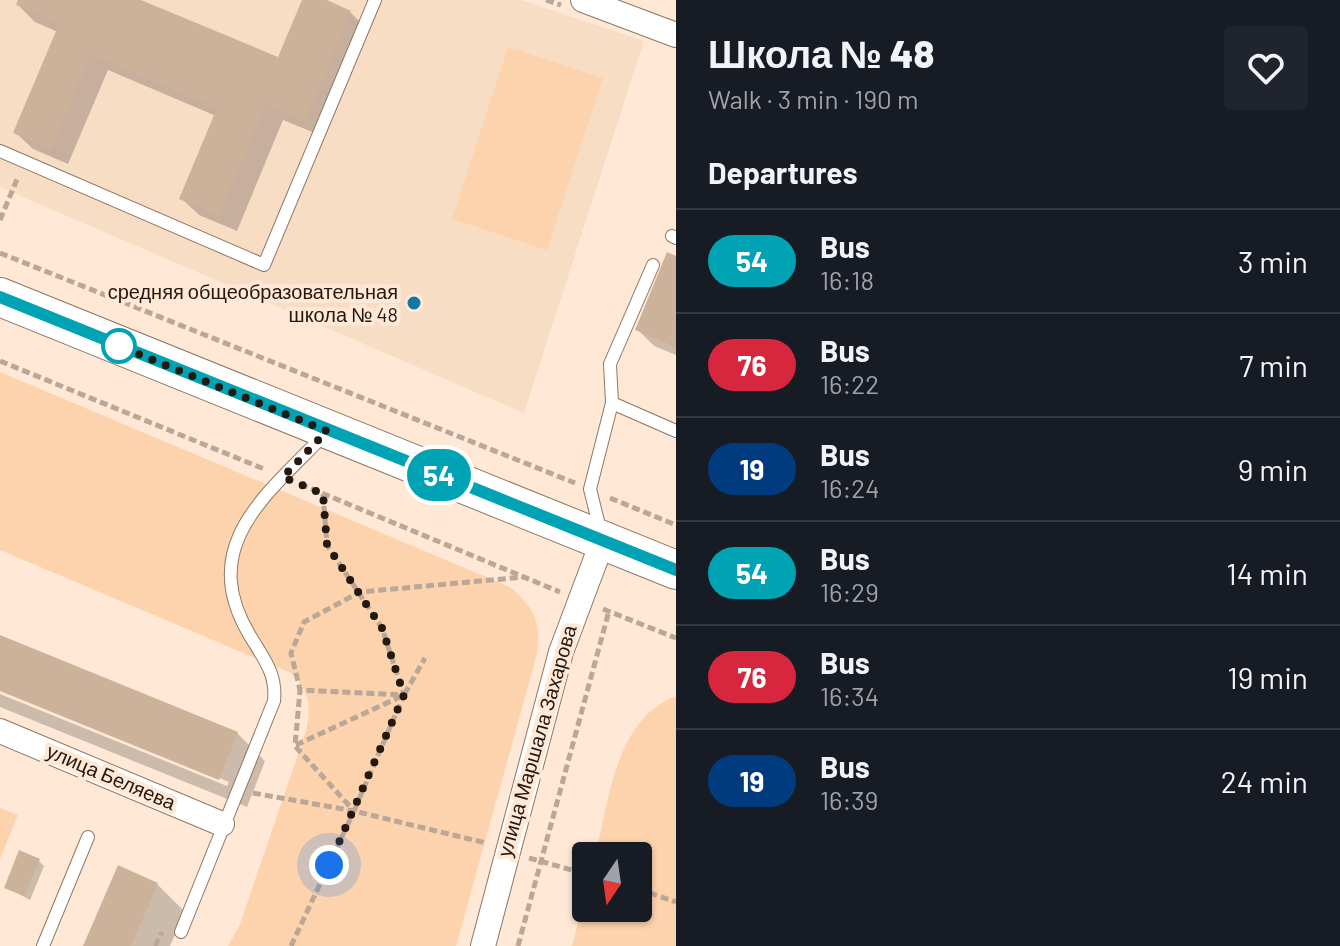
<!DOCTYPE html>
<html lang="en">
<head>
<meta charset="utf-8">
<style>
	:root { --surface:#171b24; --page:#20242c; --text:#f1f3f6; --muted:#9ea1a6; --line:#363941 }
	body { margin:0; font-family:Barlow,sans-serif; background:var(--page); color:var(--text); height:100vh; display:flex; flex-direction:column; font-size:30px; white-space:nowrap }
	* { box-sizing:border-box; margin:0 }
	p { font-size:26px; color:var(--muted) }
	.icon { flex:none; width:44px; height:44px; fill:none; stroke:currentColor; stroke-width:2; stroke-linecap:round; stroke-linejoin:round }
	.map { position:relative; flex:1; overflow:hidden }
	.sheet { display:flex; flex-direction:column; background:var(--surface); width:664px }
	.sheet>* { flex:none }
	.badge { padding:0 16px; border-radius:26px; font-size:28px; line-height:52px }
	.needle { width:52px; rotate:193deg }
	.tools { position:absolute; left:572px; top:842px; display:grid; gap:16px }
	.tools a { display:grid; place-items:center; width:80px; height:80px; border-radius:8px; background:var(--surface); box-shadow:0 2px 6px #0004; font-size:40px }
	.you { position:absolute; width:40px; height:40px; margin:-20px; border:6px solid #fff; border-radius:50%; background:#1a73e8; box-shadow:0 0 0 12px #1a73e833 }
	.map>.badge { position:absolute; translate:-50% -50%; box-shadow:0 0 0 4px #fff }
	h2 { padding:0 32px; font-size:30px; line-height:72px }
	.round { display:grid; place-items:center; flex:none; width:84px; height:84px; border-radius:8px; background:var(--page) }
	.head { display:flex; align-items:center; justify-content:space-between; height:136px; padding:0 32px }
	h1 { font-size:38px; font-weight:800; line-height:60px }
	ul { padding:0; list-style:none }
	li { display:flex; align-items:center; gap:24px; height:104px; padding:0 32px; border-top:2px solid var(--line) }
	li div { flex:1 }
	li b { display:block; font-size:30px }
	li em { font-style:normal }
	li .badge { min-width:88px; font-weight:700; text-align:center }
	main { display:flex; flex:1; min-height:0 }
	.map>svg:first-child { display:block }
	.built { fill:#f8ddc5 }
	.green { fill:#fdd3ae }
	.shadow { fill:#0003 }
	.building { fill:#ccb29b }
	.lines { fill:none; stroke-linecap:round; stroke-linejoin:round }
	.lane-casing { stroke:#8f7762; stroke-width:14 }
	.street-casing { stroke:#8f7762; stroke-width:26 }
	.primary-casing { stroke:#8f7762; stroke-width:40 }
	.path { stroke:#baa798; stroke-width:5; stroke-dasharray:8 4; stroke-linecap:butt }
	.lane { stroke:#fff; stroke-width:12 }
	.street { stroke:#fff; stroke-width:24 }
	.primary { stroke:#fff; stroke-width:38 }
	.line-casing { stroke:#fff; stroke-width:18 }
	.line { stroke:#00a3b4; stroke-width:12 }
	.walk { stroke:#231910; stroke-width:8; stroke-dasharray:0 14.4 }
	.poi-dot { fill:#1378a4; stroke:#ffe9d6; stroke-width:3 }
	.stop-dot { fill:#fff; stroke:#00a3b4; stroke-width:4 }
	.labels { text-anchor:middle; stroke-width:8; stroke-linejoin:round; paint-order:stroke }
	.poi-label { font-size:20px; fill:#231910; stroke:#ffe9d6; text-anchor:end }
	.street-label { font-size:20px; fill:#231910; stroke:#ffe9d6 }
</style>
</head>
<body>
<main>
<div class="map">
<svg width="676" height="946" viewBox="0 0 676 946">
	<rect width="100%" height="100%" fill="#ffe9d6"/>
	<path class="built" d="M0 0H522L644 41 524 413 0 187Z"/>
	<g class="green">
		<path d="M508 47 603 78 547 250 452 219Z"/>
		<path d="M0 372 510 587C536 610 542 622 536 658L456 946H228L240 924 306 731C311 706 310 691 291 673L0 550Z"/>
		<path d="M676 696V946H572L586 892V908H638V856H595C609 801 615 719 676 696Z"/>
		<path d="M0 808 18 815 0 859Z"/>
	</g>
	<g class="shadow">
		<path d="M20 0H136L279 60 304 0H322L350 12 367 29 322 136 283 120 237 231 199 215 181 198 216 116 108 70 68 164 33 149 15 132 58 32 35 22 18 5Z"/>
		<path d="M676 258V355L654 346 637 329Z"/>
		<path d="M0 637 237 733 265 761 247 807 0 707V694L227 786 229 782 0 689Z"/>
		<path d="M39 861 44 866 30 900 6 887Z"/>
		<path d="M157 884 185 912 170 946H85Z"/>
	</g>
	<g class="building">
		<path d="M18 0H141L278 57 302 0H327L351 11 305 121 266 104 219 215 179 199 217 108 91 55 51 149 13 133 59 24 16 5Z"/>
		<path d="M667 252 676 256V347L635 330Z"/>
		<path d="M0 635 238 732 219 780 0 691Z"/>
		<path d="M19 850 40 859 24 896 4 888Z"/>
		<path d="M118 865 158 883 131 946H83Z"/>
	</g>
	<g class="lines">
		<g class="lane-casing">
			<g id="lane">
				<path d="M0 151 264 265 375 0"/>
				<path d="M672 236 676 238"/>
				<path d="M612 403 676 431"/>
				<path d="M601 533 590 489 612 403 610 364 653 265"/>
				<path d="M181 932 274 701C277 673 263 658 249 634 197 546 266 495 324 435"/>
				<path d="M43 946 88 837"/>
			</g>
		</g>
		<g class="street-casing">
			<g id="street">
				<path d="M583 0 676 35"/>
				<path d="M0 731 222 824"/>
				<path d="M483 946 561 652 603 540"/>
			</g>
		</g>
		<g class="primary-casing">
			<path id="primary" d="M0 297 676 570"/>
		</g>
		<g class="path">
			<path d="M546 0 561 5"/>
			<path d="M0 220 18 177"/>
			<path d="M0 253 575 483"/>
			<path d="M0 361 264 469"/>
			<path d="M300 484 560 592"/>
			<path d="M323 494 327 545 382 628 404 695"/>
			<path d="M610 498 676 525"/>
			<path d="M603 609 676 638"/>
			<path d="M296 745 404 695 425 658"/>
			<path d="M253 793 354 811 486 843"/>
			<path d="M354 811 404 695 300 690 291 653 304 622 360 592 524 577"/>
			<path d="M529 858 586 874"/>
			<path d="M638 889 676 902"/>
			<path d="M155 946 162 932"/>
			<path d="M291 946 354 811 295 746 300 690"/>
			<path d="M518 946 609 611"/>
		</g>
		<use href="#lane" class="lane"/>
		<use href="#street" class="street"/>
		<use href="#primary" class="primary"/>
	</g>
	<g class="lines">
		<g class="line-casing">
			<path id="line" d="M0 297 676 570"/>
		</g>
		<use href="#line" class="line"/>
		<path class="walk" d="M119 346 109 342 327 431 283 477 323 494 327 545 382 628 404 695 329 865"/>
	</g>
	<circle class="poi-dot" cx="414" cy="303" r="8"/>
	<circle class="stop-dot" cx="119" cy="346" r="16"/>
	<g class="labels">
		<g class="poi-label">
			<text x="398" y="299">средняя общеобразовательная<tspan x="398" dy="23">школа № 48</tspan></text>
		</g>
		<g class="street-label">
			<text transform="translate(537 741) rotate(-74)" y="7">улица Маршала Захарова</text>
			<text transform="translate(111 777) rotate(23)" y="7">улица Беляева</text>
		</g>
	</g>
</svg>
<div class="tools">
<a><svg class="needle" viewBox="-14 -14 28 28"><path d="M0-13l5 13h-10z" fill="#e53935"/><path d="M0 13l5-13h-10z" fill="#9ea1a6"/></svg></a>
</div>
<div class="you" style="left:329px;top:865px"></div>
<b class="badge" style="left:439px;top:475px;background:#00a3b4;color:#fff">54</b>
</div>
<section class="sheet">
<div class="head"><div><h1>Школа № 48</h1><p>Walk · 3 min · 190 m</p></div><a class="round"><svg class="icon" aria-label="heart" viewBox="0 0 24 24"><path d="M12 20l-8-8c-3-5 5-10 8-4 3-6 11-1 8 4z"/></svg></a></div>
<h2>Departures</h2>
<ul>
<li><span class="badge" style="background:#00a3b4;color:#fff">54</span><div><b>Bus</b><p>16:18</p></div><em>3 min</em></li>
<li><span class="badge" style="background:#d7263d;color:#fff">76</span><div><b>Bus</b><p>16:22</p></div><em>7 min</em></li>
<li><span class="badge" style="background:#003b80;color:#fff">19</span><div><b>Bus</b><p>16:24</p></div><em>9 min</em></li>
<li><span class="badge" style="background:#00a3b4;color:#fff">54</span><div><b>Bus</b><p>16:29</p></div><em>14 min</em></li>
<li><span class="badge" style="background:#d7263d;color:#fff">76</span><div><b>Bus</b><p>16:34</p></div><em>19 min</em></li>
<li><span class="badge" style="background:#003b80;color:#fff">19</span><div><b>Bus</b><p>16:39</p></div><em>24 min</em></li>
</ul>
</section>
</main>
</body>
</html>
